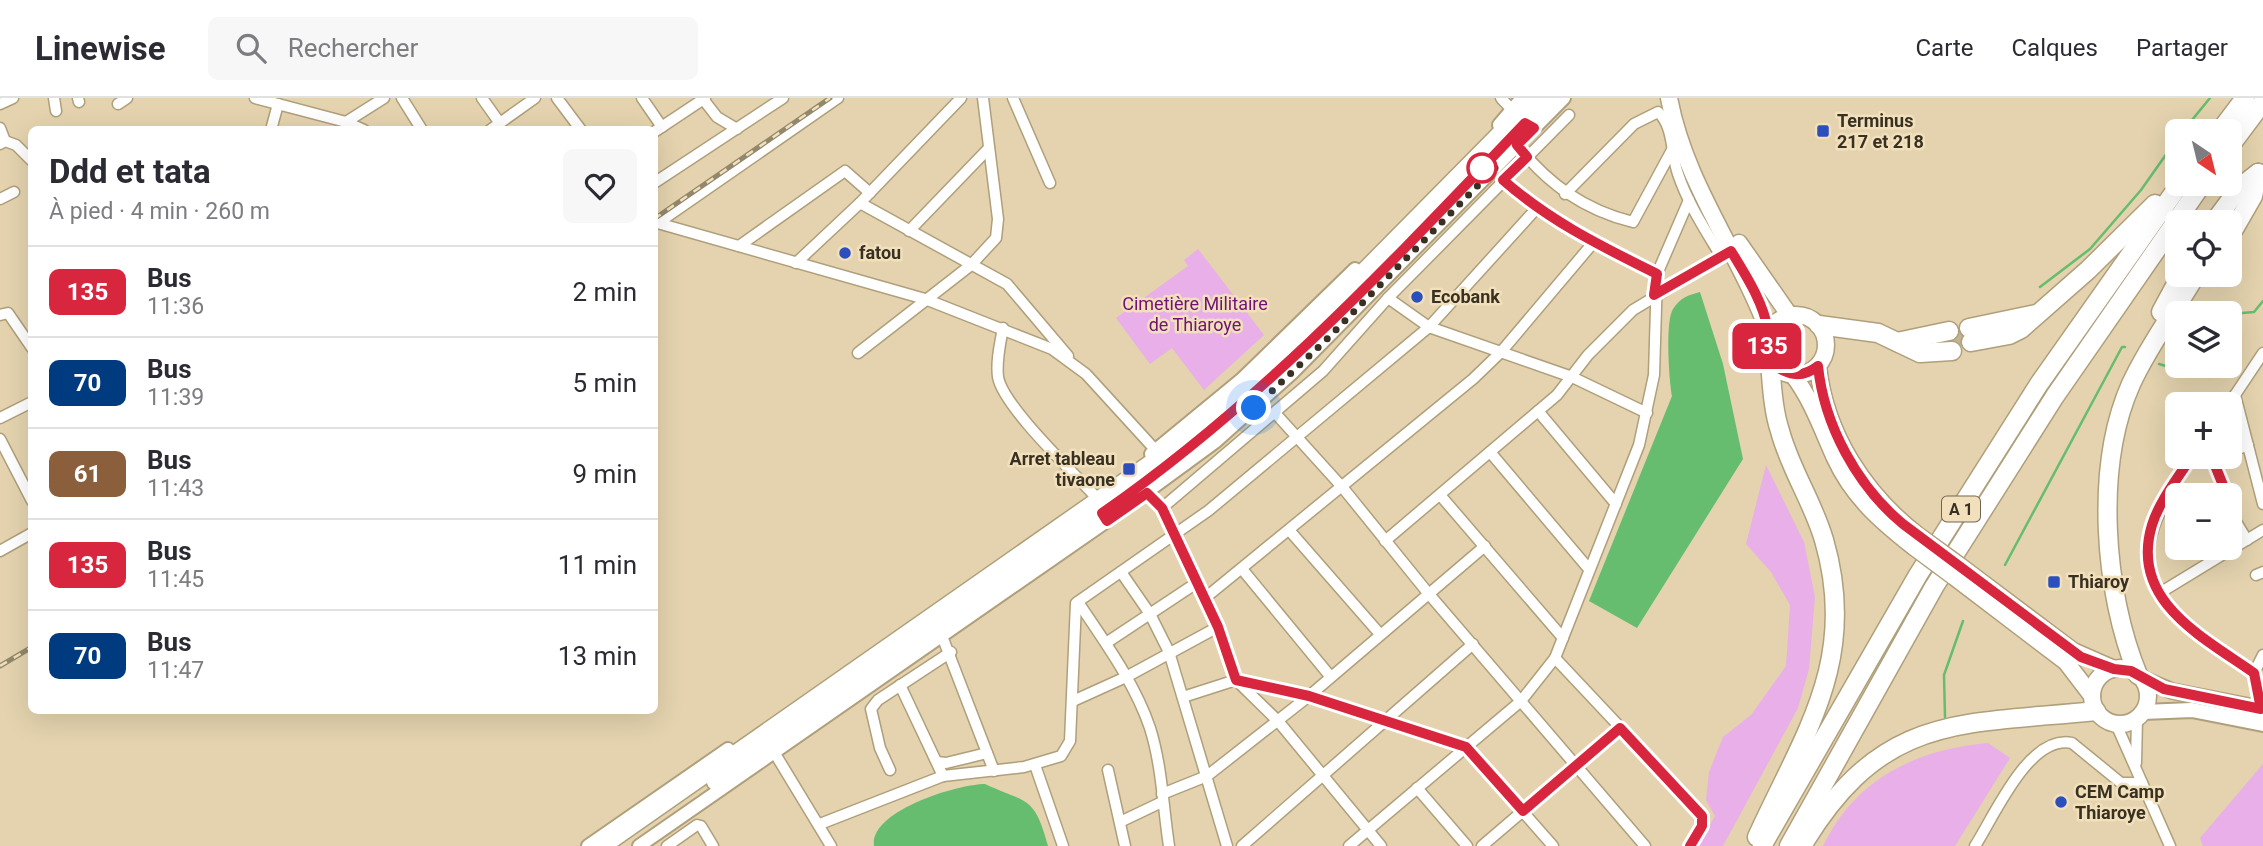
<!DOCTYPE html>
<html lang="fr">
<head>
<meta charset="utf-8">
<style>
	:root { --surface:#fff; --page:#f7f7f7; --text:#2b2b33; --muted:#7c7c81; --line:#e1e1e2 }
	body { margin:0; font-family:Roboto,sans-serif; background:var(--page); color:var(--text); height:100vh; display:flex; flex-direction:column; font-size:26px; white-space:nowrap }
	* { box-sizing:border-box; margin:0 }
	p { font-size:23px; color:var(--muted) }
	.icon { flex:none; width:38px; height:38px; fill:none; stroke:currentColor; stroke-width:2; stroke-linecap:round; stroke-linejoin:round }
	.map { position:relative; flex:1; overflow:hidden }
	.sheet { position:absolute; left:28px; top:28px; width:630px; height:588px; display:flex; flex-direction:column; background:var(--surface); border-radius:10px; box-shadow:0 7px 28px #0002 }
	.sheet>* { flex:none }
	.badge { padding:0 14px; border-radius:10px; font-size:24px; line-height:46px }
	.needle { width:46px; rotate:145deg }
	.buttons { position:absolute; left:2165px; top:21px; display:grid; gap:14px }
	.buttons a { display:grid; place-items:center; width:77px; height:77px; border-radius:10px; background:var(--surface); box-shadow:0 7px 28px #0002; font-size:35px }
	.you { position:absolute; width:35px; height:35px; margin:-18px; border:5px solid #fff; border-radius:50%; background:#1a73e8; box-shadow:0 0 0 10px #1a73e833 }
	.map>.badge { position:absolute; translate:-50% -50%; box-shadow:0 0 0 4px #fff }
	.round { display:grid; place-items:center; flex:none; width:74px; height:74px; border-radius:10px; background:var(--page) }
	.head { display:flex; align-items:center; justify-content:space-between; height:119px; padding:0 21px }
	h1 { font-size:33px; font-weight:700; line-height:52px }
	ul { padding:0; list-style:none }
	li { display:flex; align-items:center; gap:21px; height:91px; padding:0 21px; border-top:2px solid var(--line) }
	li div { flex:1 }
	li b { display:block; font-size:26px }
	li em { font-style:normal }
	li .badge { min-width:77px; font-weight:700; text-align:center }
	header { display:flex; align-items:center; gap:42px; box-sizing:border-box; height:98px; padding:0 35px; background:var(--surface); border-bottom:2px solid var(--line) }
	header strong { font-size:33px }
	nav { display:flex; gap:38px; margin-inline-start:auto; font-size:24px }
	.search { width:490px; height:63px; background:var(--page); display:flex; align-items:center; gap:18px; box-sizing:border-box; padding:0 24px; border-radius:10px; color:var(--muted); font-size:26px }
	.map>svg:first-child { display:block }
	.green { fill:#e8afe8 }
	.water { fill:#66bd70 }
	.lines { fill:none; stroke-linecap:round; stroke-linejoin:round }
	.stream { stroke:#66bd70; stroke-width:2.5 }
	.motorway-tunnel { stroke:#c2b392; stroke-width:18; stroke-dasharray:18 9; stroke-linecap:butt }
	.minor-casing { stroke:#af9f7b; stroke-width:13 }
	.tertiary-casing { stroke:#af9f7b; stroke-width:16 }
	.secondary-casing { stroke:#af9f7b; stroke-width:18 }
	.primary-casing { stroke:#af9f7b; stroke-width:19 }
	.trunk-casing { stroke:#af9f7b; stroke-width:19 }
	.motorway-casing { stroke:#af9f7b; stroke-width:21 }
	.minor { stroke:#fff; stroke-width:10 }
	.tertiary { stroke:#fff; stroke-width:12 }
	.secondary { stroke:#fff; stroke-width:14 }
	.primary { stroke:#fff; stroke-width:16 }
	.trunk { stroke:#fff; stroke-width:16 }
	.motorway { stroke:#fff; stroke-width:18 }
	.rail-casing { stroke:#93876c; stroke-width:5 }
	.rail { stroke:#f1e0bb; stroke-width:2.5; stroke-dasharray:8; stroke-linecap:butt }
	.primary-bridge-casing { stroke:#af9f7b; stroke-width:19; stroke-linecap:butt }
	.primary-bridge { stroke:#fff; stroke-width:16 }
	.line-casing { stroke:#fff; stroke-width:16 }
	.line { stroke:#d7263d; stroke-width:10 }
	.walk { stroke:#383122; stroke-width:7; stroke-dasharray:0 12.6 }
	.poi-dot { fill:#2d4fbe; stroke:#f1e0bb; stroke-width:2.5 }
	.stop-dot { fill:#fff; stroke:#d7263d; stroke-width:3.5 }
	.labels { text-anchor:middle; stroke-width:5; stroke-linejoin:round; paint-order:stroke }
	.shield { fill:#f1e0bb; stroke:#706650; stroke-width:2 }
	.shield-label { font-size:16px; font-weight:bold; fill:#383122 }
	.poi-label { font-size:18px; font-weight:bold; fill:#383122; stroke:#f1e0bb; text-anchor:start }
	.park-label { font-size:18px; fill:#721276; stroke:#f1e0bb }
</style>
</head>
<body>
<header>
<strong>Linewise</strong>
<div class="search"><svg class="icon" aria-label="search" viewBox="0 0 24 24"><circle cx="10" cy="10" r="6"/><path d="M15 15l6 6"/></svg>Rechercher</div>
<nav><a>Carte</a><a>Calques</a><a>Partager</a></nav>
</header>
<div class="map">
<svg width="2263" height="748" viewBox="0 0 2263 748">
	<rect width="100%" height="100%" fill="#e4d3ae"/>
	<g class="green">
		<path d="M1198 151 1264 237 1204 292 1172 250 1150 266 1116 220 1188 168 1184 162Z"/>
		<path d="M1766 367 1804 444 1815 499 1809 571 1798 610 1723 748H1698L1715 718 1706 702 1709 674 1723 639 1751 617 1786 568 1790 507 1771 474 1746 446Z"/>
		<path d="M1988 645 2010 660 1955 748H1823C1855 681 1917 651 1988 645Z"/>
		<path d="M2263 666V748H2203L2200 740Z"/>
	</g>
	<g class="water">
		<path d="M1700 194 1723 266 1743 361 1637 530 1589 503 1672 298C1669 282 1665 224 1673 211 1680 200 1688 197 1700 194Z"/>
		<path d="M985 686C1028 706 1034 697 1048 748H874C869 713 958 686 985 686Z"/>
	</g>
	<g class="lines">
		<g class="stream">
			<path d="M2183 33 2210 0"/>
			<path d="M2040 189 2090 151 2141 92 2177 41"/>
			<path d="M2230 216 2254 214 2263 203"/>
			<path d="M2159 266 2166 268 2177 259"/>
			<path d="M2005 467 2122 249H2125"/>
			<path d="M1945 619 1944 577 1963 523"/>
		</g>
		<path class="motorway-tunnel" d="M1950 240 1970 237"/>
		<g class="minor-casing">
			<g id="minor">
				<path d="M54 0 56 13"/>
				<path d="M78 0 79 4"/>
				<path d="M255 0 346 24 364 32"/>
				<path d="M402 0 422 32"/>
				<path d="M482 0 499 24"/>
				<path d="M557 0 581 32"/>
				<path d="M642 0 662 29"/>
				<path d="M1013 0 1050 85"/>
				<path d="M1501 0 1515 15"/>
				<path d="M703 1 717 19 737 31"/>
				<path d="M0 6 13 0"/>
				<path d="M118 6 127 0"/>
				<path d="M346 24 384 0"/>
				<path d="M0 30 5 43"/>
				<path d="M271 32 278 6"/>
				<path d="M490 32 535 0"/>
				<path d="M654 34 705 0"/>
				<path d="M0 46 5 43 16 47 32 63"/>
				<path d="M1517 47C1548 86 1584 112 1633 124L1672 52"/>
				<path d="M1503 82C1549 124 1602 148 1657 176"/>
				<path d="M654 85 783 0"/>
				<path d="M1565 96 1634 26 1658 14C1674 28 1671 57 1678 76 1688 106 1706 133 1722 160"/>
				<path d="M0 101 14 94"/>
				<path d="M860 105 1007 186 1068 258"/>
				<path d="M654 124 925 201 1052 251 1086 276 1160 357"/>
				<path d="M658 125 838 0"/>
				<path d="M909 133 989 50"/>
				<path d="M739 148 845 73 870 95"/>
				<path d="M796 165 860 105 961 0"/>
				<path d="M1388 200 1429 229 1572 279 1647 315"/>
				<path d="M0 217 8 215 32 250"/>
				<path d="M1003 230C1000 246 996 263 998 279 1003 308 1072 373 1094 397"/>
				<path d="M858 255 971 167 996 140 998 121 983 0"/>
				<path d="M2235 297 2263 406"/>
				<path d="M2229 306 2263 255"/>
				<path d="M1538 313 1616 406"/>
				<path d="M1276 316 1343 390 1428 495 1645 748"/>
				<path d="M0 320 32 304"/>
				<path d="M0 341 32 403"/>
				<path d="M1490 354 1588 470"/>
				<path d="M2230 354 2248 347"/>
				<path d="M2192 359C2110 478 2151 503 2254 575L2261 611"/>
				<path d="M2212 360 2227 397"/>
				<path d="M1147 395 1162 410 1176 436 1218 529 1236 582 1278 623 1381 748"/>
				<path d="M1440 397 1563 540"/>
				<path d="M2230 404 2233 419 2247 442"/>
				<path d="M1162 410 1323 273 1388 200 1569 17"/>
				<path d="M1289 432 1379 535"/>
				<path d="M1385 443 1557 297 1588 257 1633 212 1731 153"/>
				<path d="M0 453 32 435"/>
				<path d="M1242 471 1330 578"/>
				<path d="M1121 474 1150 516 1169 554 1227 748"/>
				<path d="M2256 477 2263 474"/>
				<path d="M2158 496 2263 432"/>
				<path d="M1205 500 1473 281 1501 254 1593 145"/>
				<path d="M1078 504C1104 543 1135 585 1150 630 1162 668 1163 709 1169 748"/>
				<path d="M942 538 994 673"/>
				<path d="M1106 545 1198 484"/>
				<path d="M1555 560 1697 711 1703 723 1690 748"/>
				<path d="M2254 575 2263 557"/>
				<path d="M900 587 943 678"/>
				<path d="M1183 599 1236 582 1309 598 1466 649 1553 748"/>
				<path d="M1073 603 1126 579 1218 529"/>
				<path d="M2116 626 2170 748"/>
				<path d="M774 654 831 748"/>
				<path d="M937 664 946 665 987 655"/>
				<path d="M2136 665 2137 620"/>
				<path d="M1035 667 1063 748"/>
				<path d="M890 672 880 650 871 611 878 602 951 554"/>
				<path d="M1108 672 1125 748"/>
				<path d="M1417 690 1467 748"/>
				<path d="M1162 696 1207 678 1309 598 1485 448"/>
				<path d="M1120 724 1162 704"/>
				<path d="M820 726 943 678 1024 669 1061 658 1070 643 1076 505 1208 413 1429 229 1536 111"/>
				<path d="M667 748 697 727 701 728 713 748"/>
				<path d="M1242 748 1473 546"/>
				<path d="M1349 748 1521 603 1555 560 1639 347 1654 277 1657 176 1689 102"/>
				<path d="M1482 748 1620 630"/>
				<path d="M1975 748C1995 717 2029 636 2072 645L2121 685H2142"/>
			</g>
		</g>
		<g class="tertiary-casing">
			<g id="tertiary">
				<path d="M1499 27 1522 0"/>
				<path d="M1151 356 1241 282 1355 171"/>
				<path d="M588 748 728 651"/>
				<path d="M639 748 1107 423 1215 344 1292 275 1564 0"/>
			</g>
		</g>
		<g class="secondary-casing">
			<g id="secondary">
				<path d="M2141 580 2172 593 2263 611"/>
				<path d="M2143 614 2192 612 2263 626"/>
			</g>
		</g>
		<g class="primary-casing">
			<g id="primary">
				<path d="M1669 0C1685 86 1739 154 1769 235"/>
				<path d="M1739 145 1790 218"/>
				<circle cx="1796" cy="247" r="30"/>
				<path d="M1818 268C1825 337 1866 398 1920 439"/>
				<path d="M1793 277C1812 302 1822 331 1835 360 1853 399 1881 423 1914 449"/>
				<path d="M1960 468 2073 553 2114 571"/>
				<path d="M1953 478 2066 564 2092 598"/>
				<circle cx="2120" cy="598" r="28"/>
			</g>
		</g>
		<g class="trunk-casing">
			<g id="trunk">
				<path d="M1529 21 1550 0"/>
				<path d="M715 684 1169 369 1275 278 1436 118"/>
				<path d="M603 748 1185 341 1279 259 1535 0"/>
			</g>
		</g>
		<g class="motorway-casing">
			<g id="motorway">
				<path d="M2220 33 2245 0"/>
				<path d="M2230 48 2263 4"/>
				<path d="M2214 124 2240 89 2258 75"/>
				<path d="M2230 138 2253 98 2258 75"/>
				<path d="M2161 214 2181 177"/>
				<path d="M1819 227 1878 235 1920 255 1952 253"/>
				<path d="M1969 230 2036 216"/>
				<path d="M1897 244 1949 233"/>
				<path d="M1971 244 2009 237 2021 231 2088 172 2155 106"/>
				<path d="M2138 577C2104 495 2094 369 2131 286 2149 247 2174 214 2196 177"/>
				<path d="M1757 739C1804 636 1859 562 1824 442 1813 404 1790 371 1780 333 1773 312 1772 288 1770 265"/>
				<path d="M1762 748 1918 477 2039 286 2180 86"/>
				<path d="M1789 748 1934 489 2055 298 2202 86"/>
				<path d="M1802 748C1882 615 1958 627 2096 613"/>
			</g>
		</g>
		<use href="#minor" class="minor"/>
		<use href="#tertiary" class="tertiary"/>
		<use href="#secondary" class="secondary"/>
		<use href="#primary" class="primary"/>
		<use href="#trunk" class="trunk"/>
		<use href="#motorway" class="motorway"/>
		<g class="rail-casing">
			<g id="rail">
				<path d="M654 121 830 0"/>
				<path d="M0 568 32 549"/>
			</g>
		</g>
		<use href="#rail" class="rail"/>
		<g class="primary-bridge-casing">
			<g id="primary-bridge">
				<path d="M1920 439 1960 468"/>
				<path d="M1914 449 1953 478"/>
			</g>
		</g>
		<use href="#primary-bridge" class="primary-bridge"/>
	</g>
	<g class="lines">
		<g class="line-casing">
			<path id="line" d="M1690 748 1702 728V718L1620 630 1523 713 1466 649 1309 598 1236 582 1218 529 1162 410 1147 395 1107 423 1102 415C1262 304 1391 165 1525 25L1534 30 1517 47 1527 59 1503 82C1551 124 1601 148 1657 176L1654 197 1731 153C1745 176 1764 205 1768 233 1770 243 1767 254 1770 265 1787 276 1800 282 1818 268 1824 327 1857 388 1903 426L2081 559 2114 571 2131 573 2164 591 2261 611 2254 575C2203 539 2129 503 2152 427 2159 404 2177 381 2190 361L2212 360 2227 397"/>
		</g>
		<use href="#line" class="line"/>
		<path class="walk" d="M1254 310 1326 242 1498 67 1482 70"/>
	</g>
	<g class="poi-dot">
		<rect x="1816" y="26" width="14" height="14" rx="3.5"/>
		<circle cx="845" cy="155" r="7"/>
		<circle cx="1417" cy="199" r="7"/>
		<rect x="1122" y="364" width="14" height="14" rx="3.5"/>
		<rect x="2047" y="477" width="14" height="14" rx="3.5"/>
		<circle cx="2061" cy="704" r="7"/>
	</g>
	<circle class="stop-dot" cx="1482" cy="70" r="14"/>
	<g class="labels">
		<rect class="shield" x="1942" y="398.5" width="38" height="25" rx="5"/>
		<g class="shield-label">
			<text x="1961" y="417">A 1</text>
		</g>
		<g class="poi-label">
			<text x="1837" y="29">Terminus<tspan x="1837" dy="21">217 et 218</tspan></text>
			<text x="859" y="161">fatou</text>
			<text x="1431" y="205">Ecobank</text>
			<text x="1115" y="367" text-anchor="end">Arret tableau<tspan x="1115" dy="21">tivaone</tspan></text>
			<text x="2068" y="490">Thiaroy</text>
			<text x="2075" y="700">CEM Camp<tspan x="2075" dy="21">Thiaroye</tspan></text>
		</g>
		<g class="park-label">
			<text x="1195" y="212">Cimetière Militaire<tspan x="1195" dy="21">de Thiaroye</tspan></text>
		</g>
	</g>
</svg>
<div class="buttons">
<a><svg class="needle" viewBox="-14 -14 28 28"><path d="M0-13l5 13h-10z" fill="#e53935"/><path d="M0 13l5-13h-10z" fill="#7c7c81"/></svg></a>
<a><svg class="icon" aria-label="locate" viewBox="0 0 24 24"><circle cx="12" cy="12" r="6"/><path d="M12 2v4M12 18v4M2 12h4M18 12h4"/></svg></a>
<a><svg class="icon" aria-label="layers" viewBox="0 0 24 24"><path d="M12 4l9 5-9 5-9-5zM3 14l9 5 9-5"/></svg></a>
<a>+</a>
<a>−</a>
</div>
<div class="you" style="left:1254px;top:310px"></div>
<b class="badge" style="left:1767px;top:248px;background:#d7263d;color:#fff">135</b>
<section class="sheet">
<div class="head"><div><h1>Ddd et tata</h1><p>À pied · 4 min · 260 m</p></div><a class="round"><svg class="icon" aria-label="heart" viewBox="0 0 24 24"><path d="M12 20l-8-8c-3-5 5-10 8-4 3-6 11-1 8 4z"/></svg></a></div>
<ul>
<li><span class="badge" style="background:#d7263d;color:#fff">135</span><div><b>Bus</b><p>11:36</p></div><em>2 min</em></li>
<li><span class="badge" style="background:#003b80;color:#fff">70</span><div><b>Bus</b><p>11:39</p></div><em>5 min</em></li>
<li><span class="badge" style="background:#8b5e3c;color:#fff">61</span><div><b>Bus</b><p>11:43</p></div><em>9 min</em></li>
<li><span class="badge" style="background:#d7263d;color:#fff">135</span><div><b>Bus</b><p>11:45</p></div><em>11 min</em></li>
<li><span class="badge" style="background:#003b80;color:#fff">70</span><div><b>Bus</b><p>11:47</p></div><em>13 min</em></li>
</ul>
</section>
</div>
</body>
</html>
